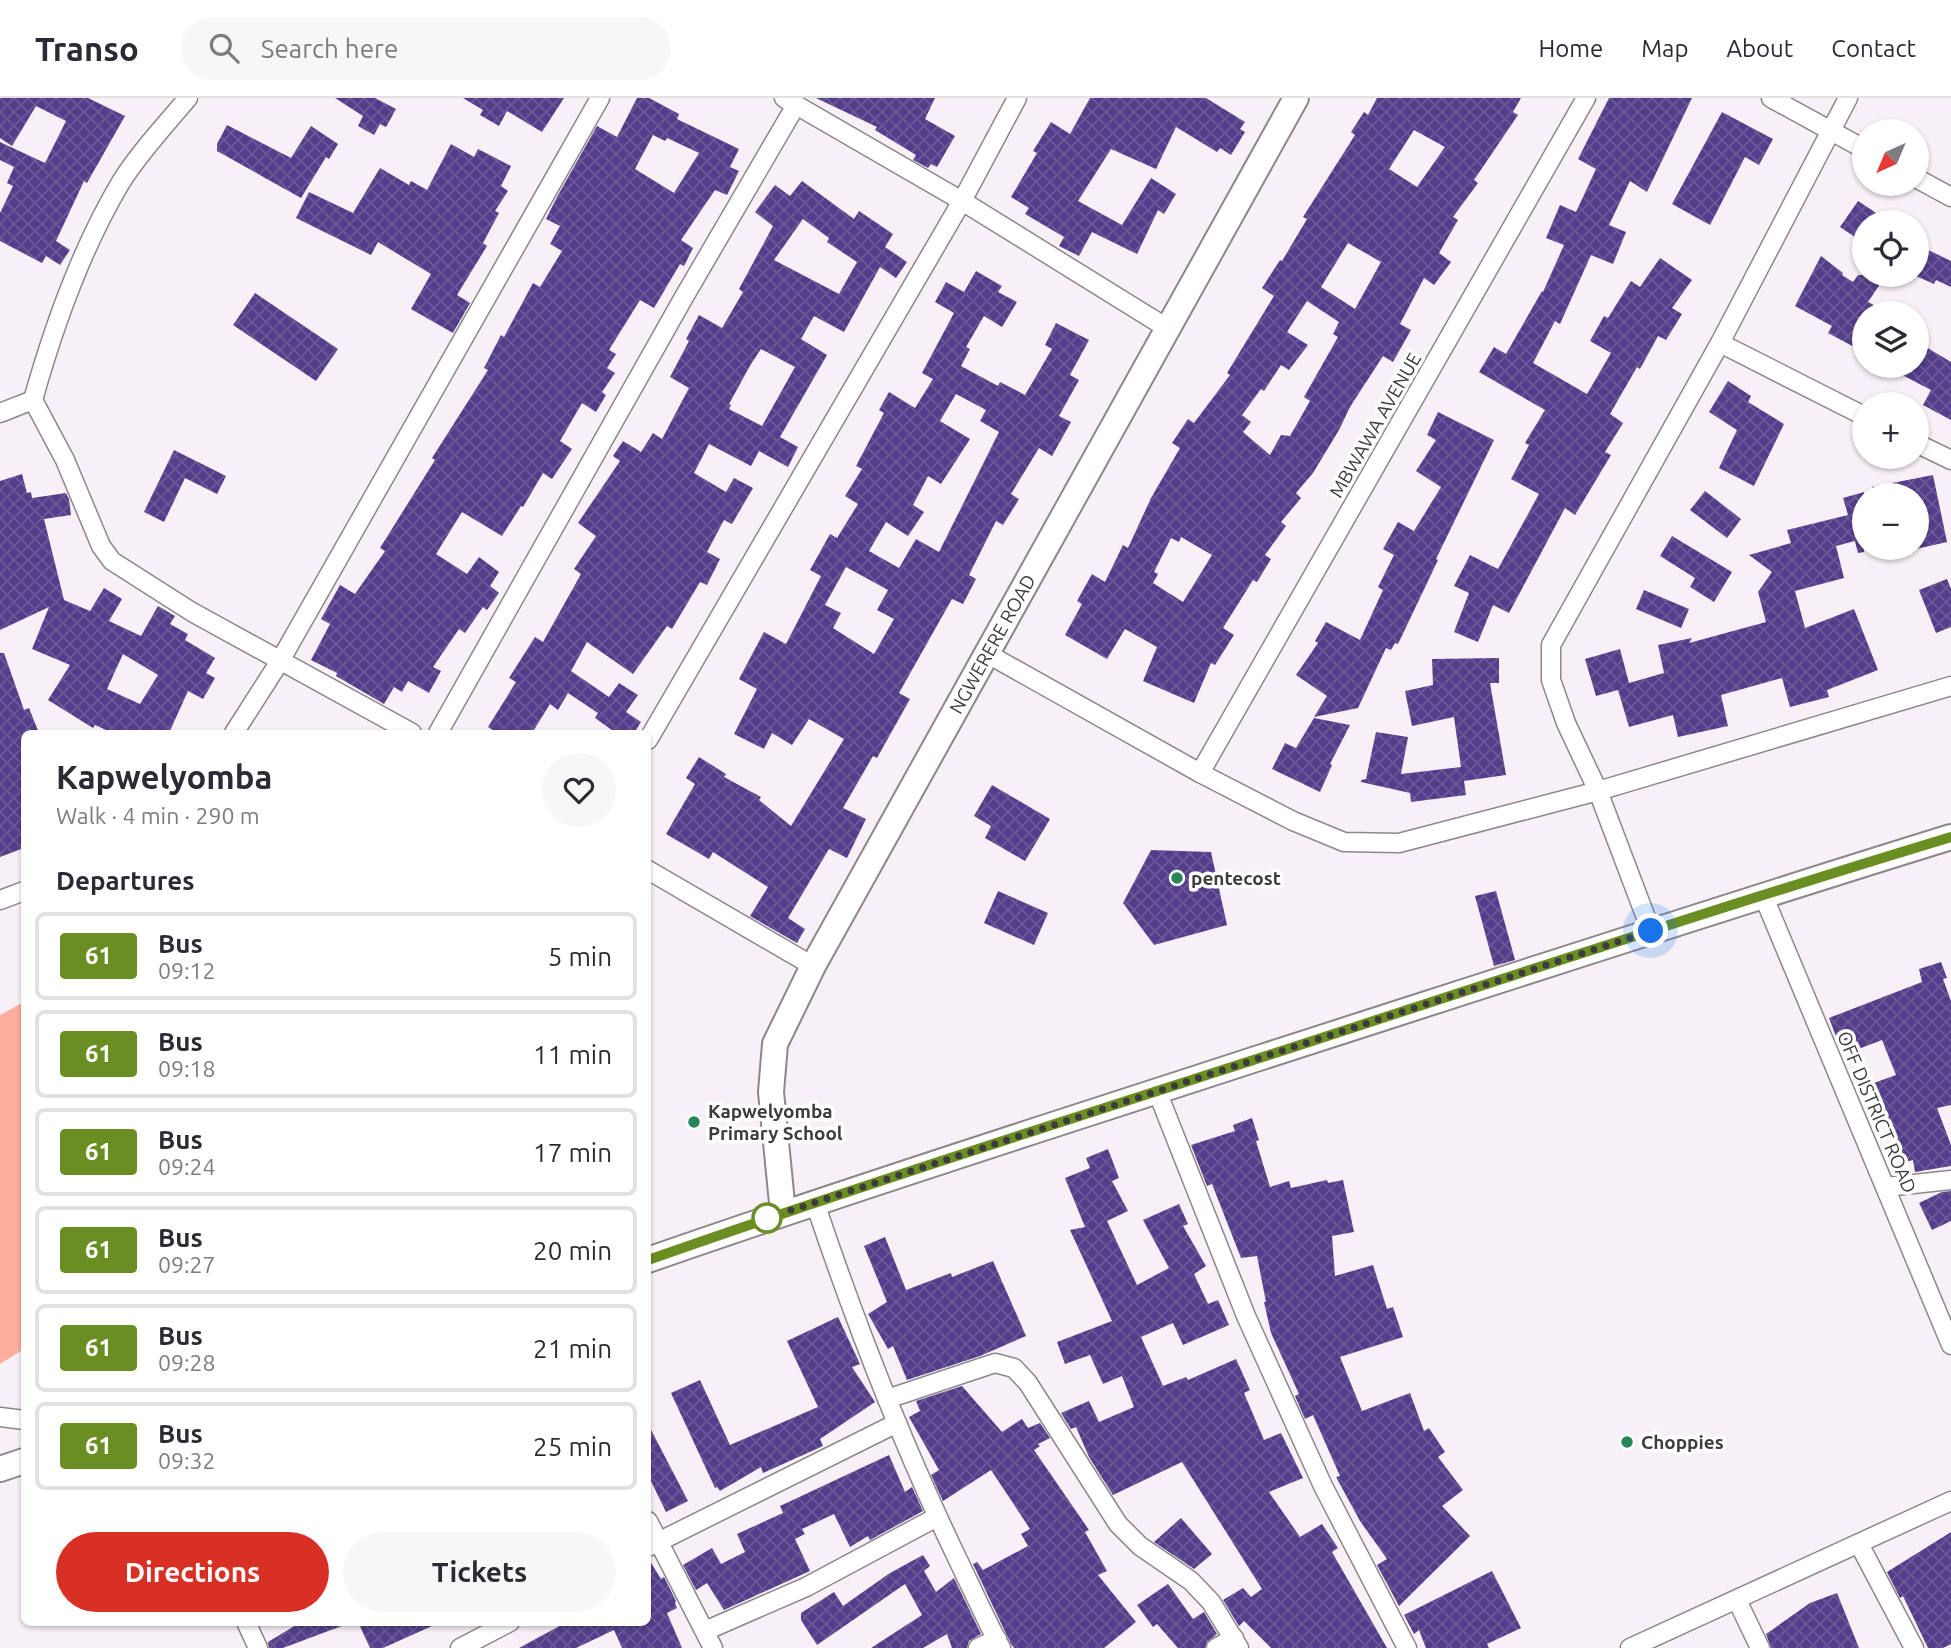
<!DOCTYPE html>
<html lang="en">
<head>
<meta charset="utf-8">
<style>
	:root { --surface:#fff; --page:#f7f7f7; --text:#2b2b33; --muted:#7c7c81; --line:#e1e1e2; --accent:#d93025 }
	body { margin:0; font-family:Ubuntu,sans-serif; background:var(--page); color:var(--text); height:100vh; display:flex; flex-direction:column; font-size:26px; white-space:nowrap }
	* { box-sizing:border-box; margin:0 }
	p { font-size:23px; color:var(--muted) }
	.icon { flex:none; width:38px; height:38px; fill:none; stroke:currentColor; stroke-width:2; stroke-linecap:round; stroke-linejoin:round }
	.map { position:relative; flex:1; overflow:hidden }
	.sheet { position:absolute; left:21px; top:632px; width:630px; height:896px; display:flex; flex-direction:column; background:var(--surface); border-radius:10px; box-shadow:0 2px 5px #0004 }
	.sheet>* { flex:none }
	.badge { padding:0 14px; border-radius:5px; font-size:24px; line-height:46px }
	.needle { width:46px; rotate:224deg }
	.buttons { position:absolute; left:1852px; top:21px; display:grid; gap:14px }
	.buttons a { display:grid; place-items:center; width:77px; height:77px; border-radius:50%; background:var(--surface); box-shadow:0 2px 5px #0004; font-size:35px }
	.you { position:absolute; width:35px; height:35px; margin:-18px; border:5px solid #fff; border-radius:50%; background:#1a73e8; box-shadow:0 0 0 10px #1a73e833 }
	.map>.badge { position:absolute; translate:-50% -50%; box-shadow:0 0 0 4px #fff }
	h2 { padding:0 35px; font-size:26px; line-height:63px }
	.round { display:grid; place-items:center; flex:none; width:74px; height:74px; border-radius:37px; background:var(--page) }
	.head { display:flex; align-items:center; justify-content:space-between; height:119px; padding:0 35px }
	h1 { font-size:33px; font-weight:700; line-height:52px }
	.cta { display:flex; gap:14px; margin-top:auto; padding:14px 35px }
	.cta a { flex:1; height:80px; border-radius:42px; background:var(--accent); color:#fff; font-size:28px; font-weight:700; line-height:80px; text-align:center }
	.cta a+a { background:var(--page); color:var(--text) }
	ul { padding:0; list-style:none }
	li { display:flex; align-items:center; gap:21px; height:88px; margin:0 14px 10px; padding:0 21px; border:4px solid var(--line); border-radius:10px }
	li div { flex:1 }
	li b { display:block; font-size:26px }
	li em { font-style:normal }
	li .badge { min-width:77px; font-weight:700; text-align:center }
	header { display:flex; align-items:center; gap:42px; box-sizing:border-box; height:98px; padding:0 35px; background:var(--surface); border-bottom:2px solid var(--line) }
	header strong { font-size:33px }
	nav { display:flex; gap:38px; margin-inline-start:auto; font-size:24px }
	.search { width:490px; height:63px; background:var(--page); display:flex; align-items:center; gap:18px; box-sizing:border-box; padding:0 24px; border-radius:38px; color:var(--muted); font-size:26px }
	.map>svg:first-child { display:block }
	.grass { fill:#fcaf9c }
	.building { fill:url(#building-cross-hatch); fill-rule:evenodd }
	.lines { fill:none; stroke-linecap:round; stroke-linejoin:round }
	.street-casing { stroke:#8d878c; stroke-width:21 }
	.secondary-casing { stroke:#8d878c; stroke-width:28 }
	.street { stroke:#fff; stroke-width:18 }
	.secondary { stroke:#fff; stroke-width:24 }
	.line-casing { stroke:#fff; stroke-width:16 }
	.line { stroke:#6b8e23; stroke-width:10 }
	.walk { stroke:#3e3b3e; stroke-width:7; stroke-dasharray:0 12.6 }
	.poi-dot { fill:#28845a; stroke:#fff; stroke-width:2.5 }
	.stop-dot { fill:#fff; stroke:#6b8e23; stroke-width:3.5 }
	.labels { text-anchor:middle; stroke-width:7; stroke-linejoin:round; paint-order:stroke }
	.street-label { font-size:19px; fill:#3e3b3e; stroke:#fff }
	.poi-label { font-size:19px; font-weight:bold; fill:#3e3b3e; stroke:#fff; text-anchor:start }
</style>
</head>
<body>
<header>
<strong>Transo</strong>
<div class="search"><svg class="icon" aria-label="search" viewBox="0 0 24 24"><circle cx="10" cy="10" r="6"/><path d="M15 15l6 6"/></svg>Search here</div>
<nav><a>Home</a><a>Map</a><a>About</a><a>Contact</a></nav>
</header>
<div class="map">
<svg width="1951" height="1550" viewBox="0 0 1951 1550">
	<defs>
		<pattern id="building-cross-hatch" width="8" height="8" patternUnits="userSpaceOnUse" patternTransform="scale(1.75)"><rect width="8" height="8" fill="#543e8b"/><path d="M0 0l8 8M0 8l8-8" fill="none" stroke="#6b5997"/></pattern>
	</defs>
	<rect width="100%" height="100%" fill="#f7f0f6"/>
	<path class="grass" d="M24 904V1251L0 1266V917Z"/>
	<g class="building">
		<path d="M0 0H88L125 18 87 85 84 83 56 143 70 152 60 167 46 158 42 165 0 143V115L13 88 7 85 14 69 0 62V44L45 65 66 23 36 8 12 48 0 40Z"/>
		<path d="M335 0H375L396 11 386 29 380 26 374 37 358 28 363 18Z"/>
		<path d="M463 0H564L542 34 507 13 499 28 480 17 483 12Z"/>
		<path d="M637 0H649L679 16 677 21 739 51 730 69 739 73 727 97 715 92 681 142 693 150 684 168 680 166 654 210 640 202 609 252 616 256 607 270 615 275 602 294 606 297 596 314 582 305 560 343 572 351 552 381 543 375 523 409 521 408 502 438 462 414 436 456 467 476 479 459 499 474 490 488 499 495 487 512 483 509 465 535 459 531 433 569 441 573 429 595 408 583 402 594 394 589 384 606 336 578 337 575 311 562 330 526 321 521 340 487 355 496 385 453 380 450 435 362 432 360 488 272 484 270 501 237 504 239 533 185 540 189 562 153 550 146 560 128 546 121 557 99 597 28 617 39ZM653 37 665 43 667 40 699 55 674 95 635 71Z"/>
		<path d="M816 0H935L925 21 955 38 937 69 931 66 928 70 913 62 916 57 875 32 877 29Z"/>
		<path d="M1090 0H1206L1245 24 1240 31 1245 34 1231 57 1220 50 1217 54 1176 29 1156 71 1111 51 1078 103 1122 127 1151 80 1176 96 1164 116 1158 112 1137 156 1092 134 1079 158 1059 148 1064 139 1025 116 1029 110 1011 99 1037 55 1033 53 1051 24 1070 36Z"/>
		<path d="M1377 0H1521L1513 14 1518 17 1474 82 1478 85 1453 119 1458 122 1439 155 1451 164 1434 187 1424 180 1400 226 1411 232 1393 264 1383 258 1350 309 1339 332 1313 375 1296 395 1301 400 1281 424 1286 428 1265 457 1271 461 1257 484 1253 482 1223 530 1234 537 1215 567 1211 565 1194 605 1143 583 1157 549 1125 531 1107 561 1065 537 1082 506 1077 503 1092 476 1105 484 1123 447 1128 450 1151 400 1180 350 1172 345 1188 321 1194 325 1230 277 1227 275 1274 198 1262 190 1280 162 1282 163 1307 121 1303 119 1355 37 1351 34 1364 14 1368 17ZM1414 32 1445 49 1417 89 1389 71ZM1348 145 1381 164 1355 211 1321 189ZM1307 203 1339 224 1333 236 1338 239 1304 299 1310 303 1290 338 1281 337 1270 357 1243 334 1251 324 1242 317 1261 291 1264 293 1281 267 1289 272 1308 247 1287 234ZM1181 439 1212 457 1183 504 1153 485 1158 476 1154 474 1171 440 1179 444Z"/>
		<path d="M1609 0H1692L1647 94 1630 83 1609 127 1626 134 1613 166 1591 157 1560 226 1555 223 1533 265 1587 296 1611 255 1590 243 1604 218 1608 220 1631 183 1640 189 1660 160 1692 182 1672 210 1682 216 1666 242 1658 238 1640 271 1637 269 1610 316 1623 325 1605 354 1611 357 1575 417 1565 410 1509 515 1493 507 1478 544 1454 534 1469 495 1454 488 1470 457 1498 471 1539 396 1511 381 1529 347 1525 345 1545 312 1479 274 1494 249 1506 256 1542 193 1543 194 1564 147 1546 140 1560 107 1576 114 1596 71 1578 61Z"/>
		<path d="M1722 14 1773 41 1759 67 1745 59 1710 127 1672 106Z"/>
		<path d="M227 27 291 60 311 28 338 46 329 61 326 59 301 100 217 53V46Z"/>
		<path d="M451 46 474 59 478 51 511 68 501 88 508 93 495 113 499 115 483 145 487 148 457 197 470 205 453 235 411 211 431 176 378 144 371 157 296 120 309 94 353 115 380 70 409 87 411 83 427 92Z"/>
		<path d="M802 83 854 121 859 113 893 136 885 149 907 164 896 180 880 169 844 234 814 218 801 241 827 257 780 339 798 349 788 369 759 353 751 368 709 346 694 375 726 394 734 380 753 390 732 426 724 422 707 454 720 461 707 487 700 484 672 531 667 528 633 576 587 544 571 573 609 599 619 585 638 597 626 614 641 624 634 635H616L595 620 598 615 568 595 558 612 550 606 532 635H497L488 629 516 584 509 580 535 539 543 544 581 476 574 471 596 438 578 425 620 363 613 358 623 343 641 354 653 335 662 341 689 290 670 279 689 243 686 241 699 217 722 230 743 194 739 191 773 128 755 114 775 87 790 98ZM803 121 829 140 827 144 857 164 839 196 774 162ZM761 251 795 269 762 328 729 311 731 307 729 306 751 266Z"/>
		<path d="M1858 103 1890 124H1864V145L1840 129Z"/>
		<path d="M1916 146 1951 163V189L1936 182 1934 186 1916 178Z"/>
		<path d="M1821 158 1843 175 1842 177 1853 184 1858 177H1886L1868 204 1889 215H1864V240L1858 251 1828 235 1832 228 1795 208Z"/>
		<path d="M976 173 1002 188 998 194 1017 204 1002 229 984 218 966 249 970 251 961 268 998 288 1000 284 1025 297 1052 251 1045 247 1056 225 1089 242 1070 277 1079 282 1059 318 1071 324 1052 358 1039 350 1011 396 1019 401 1003 427 996 423 969 477 976 481 963 506 952 501 899 595 910 601 877 660 873 658 843 710 866 721 847 760 829 751 788 820 805 831 797 845 750 818 768 789 713 754 709 761 666 736 695 686 686 680 699 659 726 676 724 679 761 699 759 702 791 728 844 641 809 621 792 647 772 635 764 651 734 636 757 591 739 581 764 534 786 546 821 478 810 472 830 436 837 440 858 406 845 398 862 371 856 368 884 315 879 312 889 294 915 310 933 281 922 275 954 215 935 204 946 184 964 194ZM956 296 986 312 980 323 999 334 939 454 916 441 899 470 869 453 886 424 908 438 924 414 913 407 928 378 941 386 970 341 940 323ZM846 469 888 492 877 512 894 521 874 556 833 530 841 515 825 507Z"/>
		<path d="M255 195 338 251 316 283 233 227Z"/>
		<path d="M1916 243 1951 264V322L1923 307 1931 292 1885 268H1916Z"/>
		<path d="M1728 283 1751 298 1748 304 1784 326 1754 388 1719 370 1737 332 1709 314Z"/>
		<path d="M1438 314 1494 342 1436 461 1438 462 1398 546 1395 545 1391 552 1386 550 1358 610 1314 619 1327 598 1296 577 1318 545 1315 543 1326 524 1360 542 1383 492 1378 489 1394 457 1383 451 1398 424 1414 433 1441 389 1416 373 1436 342 1427 337Z"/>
		<path d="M174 352 226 378 217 396 185 380 164 424 144 414Z"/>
		<path d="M22 376 27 395 31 394 32 400 66 395 69 401 71 417 44 421 64 502 90 513 104 490 122 501 109 523 141 538 158 508 175 518 170 526 188 536 185 542 215 560 206 575 215 580 203 601 188 593 169 635H113L95 627 93 630 48 602 70 567 32 551 49 509 0 532V383ZM123 556 158 577 140 606 107 591Z"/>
		<path d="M1933 377 1947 444 1916 451V397H1873L1872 389Z"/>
		<path d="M1705 393 1741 421 1727 440 1690 412Z"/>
		<path d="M1864 394V454L1858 455 1855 443 1836 448 1844 480 1795 493 1805 530 1854 511 1878 572 1827 592 1829 599 1790 609 1782 580 1721 597 1728 628 1678 639 1673 617 1629 629 1618 592 1596 598 1585 561 1620 551 1629 585 1664 575 1658 547 1692 540 1689 545 1766 524 1758 494 1772 474 1749 457 1791 445 1787 432 1848 417 1843 400Z"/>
		<path d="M1672 438 1732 474 1714 504 1690 489 1695 480 1660 458Z"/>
		<path d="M1947 481 1951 491V529L1936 535 1919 492Z"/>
		<path d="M1644 492 1689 511 1681 530 1636 511Z"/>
		<path d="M0 555H4L24 612 29 610 39 635H24V750L0 759Z"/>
		<path d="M1499 560V585H1490L1506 677 1464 683 1466 697 1411 704 1410 695 1361 684V682L1366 681 1376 634 1408 639 1401 676 1461 669 1454 619 1412 628 1405 593 1433 587 1432 561Z"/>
		<path d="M1314 620 1350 627 1330 666 1332 667 1320 694 1272 671 1285 645 1296 650Z"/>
		<path d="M992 687 1050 721 1025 763 985 740 991 728 974 718Z"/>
		<path d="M1151 752 1211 754 1227 827 1154 847 1123 805Z"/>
		<path d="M998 793 1048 815 1034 847 984 825Z"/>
		<path d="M1496 793 1515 862 1494 868 1475 798Z"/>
		<path d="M1941 864 1947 880 1943 881 1951 903V1007L1937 1010 1951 1047V1068L1915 1074 1913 1062 1901 1065 1871 986 1896 977 1882 942 1843 957 1829 920 1922 884 1919 871Z"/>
		<path d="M1252 1020 1259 1042 1256 1043 1270 1089 1289 1083 1291 1090 1327 1082 1328 1085 1343 1082 1354 1134 1332 1138 1335 1178 1373 1167 1387 1211 1393 1209 1403 1239 1340 1259 1362 1313 1410 1295 1424 1333 1429 1330 1445 1354 1438 1359 1463 1392 1442 1408 1470 1438 1399 1508 1377 1467 1387 1461 1360 1423 1336 1379 1340 1378 1313 1317 1305 1321 1295 1298 1299 1296 1271 1235 1264 1204H1266L1257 1158 1241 1160 1212 1086 1207 1088 1191 1047 1235 1033 1233 1027Z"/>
		<path d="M1108 1051 1119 1080 1112 1083 1128 1113 1107 1123 1137 1187 1169 1170 1143 1122 1179 1106 1188 1126 1183 1128 1206 1168 1194 1176 1208 1206 1218 1202 1229 1227 1183 1247 1173 1225 1141 1239 1163 1288 1186 1279 1188 1282 1236 1261 1250 1292 1244 1295 1264 1342 1281 1335 1303 1380 1269 1394 1300 1439 1322 1426 1338 1450 1332 1454 1387 1550H1271L1244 1523 1239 1528 1223 1502 1243 1490 1251 1499 1262 1491 1182 1364 1113 1397 1089 1359 1076 1329 1071 1331 1061 1315 1089 1303 1099 1324 1134 1309 1122 1278 1103 1286 1090 1257 1065 1266 1057 1244 1112 1223 1070 1132 1085 1129 1065 1080 1090 1070 1086 1060Z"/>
		<path d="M1951 1093V1123L1932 1132 1919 1105 1942 1094Z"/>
		<path d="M885 1139 906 1192 951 1175 952 1179 993 1163 1026 1238 980 1258 907 1282 893 1248 888 1251 868 1216 887 1204 864 1148Z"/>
		<path d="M838 1219 860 1266 852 1269 875 1304 820 1341 823 1348 763 1375 761 1369 720 1393 717 1389 715 1390 671 1295 700 1282 730 1347 818 1309 787 1243Z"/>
		<path d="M962 1288 1002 1334 1022 1321 1028 1330 1040 1325 1050 1340 1038 1346 1040 1348 1034 1352 1089 1432 1085 1434 1107 1473 1098 1477 1136 1524 1104 1550H1014L1011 1546 973 1466 977 1464 983 1472 1028 1448 1021 1436 1030 1431 991 1372 943 1403 931 1377 939 1372 909 1319 920 1313 916 1303Z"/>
		<path d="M648 1326 688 1403 666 1414 648 1377Z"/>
		<path d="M889 1357 905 1394 912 1389 923 1413 870 1442 868 1438 850 1449 834 1416 802 1431 805 1436 795 1441 810 1473 724 1512 707 1485 696 1492 683 1467 712 1450 721 1466 745 1454 737 1436 783 1415 780 1408Z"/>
		<path d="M1181 1420 1212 1456 1194 1471 1154 1444Z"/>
		<path d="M1951 1434V1546L1943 1550H1928L1903 1498 1900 1500 1887 1474Z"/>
		<path d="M923 1457 930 1468 924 1473 936 1494 954 1480 981 1536 969 1543 967 1550H952L947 1536 923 1550H871L922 1517 905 1486 817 1547 801 1522V1515L834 1494 843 1508 890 1475Z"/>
		<path d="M648 1460 661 1481 664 1479 676 1503 675 1505 677 1510 667 1515 682 1550H622L614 1532 576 1550H519L567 1524H648Z"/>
		<path d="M1492 1473 1521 1530 1487 1546 1489 1550H1426L1419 1532 1414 1536 1404 1517Z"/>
		<path d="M1168 1486 1193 1521 1204 1514 1217 1536 1207 1544 1205 1550H1178L1157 1526 1153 1529 1137 1507Z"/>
		<path d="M1837 1495 1859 1550H1771L1766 1536 1810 1505Z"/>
		<path d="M301 1524H347V1526L283 1550H269L268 1544Z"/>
		<path d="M358 1524H441L383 1550H370Z"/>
	</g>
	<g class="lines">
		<g class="street-casing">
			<g id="street">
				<path d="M188 0C166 26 139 55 121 84 81 151 54 227 33 302L65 362 101 448 112 463 192 514 412 635"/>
				<path d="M784 0 962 103 1167 230"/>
				<path d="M1771 0 1864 51"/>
				<path d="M1916 80 1951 99"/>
				<path d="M1720 245 1864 318"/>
				<path d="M0 315 33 302"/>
				<path d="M1916 345 1951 362"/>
				<path d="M986 555 1200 675 1293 723 1344 744 1399 745 1598 693 1951 588"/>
				<path d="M234 635 280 563 600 0"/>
				<path d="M438 635 684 199 796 7"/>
				<path d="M648 642 962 103 1017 0"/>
				<path d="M1200 675 1586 0"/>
				<path d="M648 772 813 868"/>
				<path d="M1763 797 1951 1247"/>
				<path d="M0 802 24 793"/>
				<path d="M1651 833 1598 693 1566 625 1551 582V547L1720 245 1848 0"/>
				<path d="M1157 993 1246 1218 1323 1388 1407 1550"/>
				<path d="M1886 1089 1951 1082"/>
				<path d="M815 1105C856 1227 903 1348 959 1464 973 1493 986 1522 1001 1550"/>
				<path d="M887 1301 995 1265 1014 1270 1028 1285 1118 1426 1140 1448 1191 1483 1211 1504 1239 1550"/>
				<path d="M0 1319 24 1322"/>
				<path d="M648 1423 713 1550"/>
				<path d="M1859 1446 1914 1550"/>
				<path d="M648 1449 897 1325"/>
				<path d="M1737 1502 1760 1550"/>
				<path d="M246 1524 258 1550"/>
				<path d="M705 1533 806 1489 937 1419"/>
				<path d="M460 1550 510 1524"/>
				<path d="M978 1550 997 1541"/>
				<path d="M1216 1550 1234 1540"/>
				<path d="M1630 1550 1951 1403"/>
			</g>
		</g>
		<g class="secondary-casing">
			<g id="secondary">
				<path id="s1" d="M783 1115 771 994 775 946 813 868 1296 0"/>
				<path d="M648 1162C851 1091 1057 1026 1262 959 1492 885 1721 810 1951 739"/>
				<path d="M0 1371 24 1363"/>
			</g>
		</g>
		<use href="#street" class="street"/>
		<use href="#secondary" class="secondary"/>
	</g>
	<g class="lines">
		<g class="line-casing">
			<path id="line" d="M648 1162C853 1090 1061 1024 1269 957 1496 883 1723 808 1951 739"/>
		</g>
		<use href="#line" class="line"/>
		<path class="walk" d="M767 1120 761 1122 1651 833"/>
	</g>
	<g class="poi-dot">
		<circle cx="1177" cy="780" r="7"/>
		<circle cx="694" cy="1024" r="7"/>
		<circle cx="1627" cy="1344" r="7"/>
	</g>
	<circle class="stop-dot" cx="767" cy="1120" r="14"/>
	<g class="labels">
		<g class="street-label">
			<text transform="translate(1375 327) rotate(-60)" y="7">MBWAWA AVENUE</text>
			<text dy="7" stroke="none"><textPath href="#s1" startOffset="625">NGWERERE ROAD</textPath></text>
			<text transform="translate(1877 1014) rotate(67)" y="7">OFF DISTRICT ROAD</text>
		</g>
		<g class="poi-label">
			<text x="1191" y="787">pentecost</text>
			<text x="708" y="1020">Kapwelyomba<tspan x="708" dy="22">Primary School</tspan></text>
			<text x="1641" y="1351">Choppies</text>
		</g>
	</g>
</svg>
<div class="buttons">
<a><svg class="needle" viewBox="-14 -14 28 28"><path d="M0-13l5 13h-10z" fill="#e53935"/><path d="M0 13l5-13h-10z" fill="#7c7c81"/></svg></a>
<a><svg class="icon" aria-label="locate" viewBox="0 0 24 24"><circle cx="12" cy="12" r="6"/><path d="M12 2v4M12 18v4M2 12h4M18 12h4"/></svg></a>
<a><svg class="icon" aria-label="layers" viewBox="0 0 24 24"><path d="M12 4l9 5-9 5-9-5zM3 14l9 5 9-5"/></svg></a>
<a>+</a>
<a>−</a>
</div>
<div class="you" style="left:1651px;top:833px"></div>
<section class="sheet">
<div class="head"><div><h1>Kapwelyomba</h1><p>Walk · 4 min · 290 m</p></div><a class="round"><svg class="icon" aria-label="heart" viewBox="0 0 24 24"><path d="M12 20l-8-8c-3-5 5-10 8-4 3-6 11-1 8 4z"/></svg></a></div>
<h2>Departures</h2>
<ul>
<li><span class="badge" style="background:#6b8e23;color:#fff">61</span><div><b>Bus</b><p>09:12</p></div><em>5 min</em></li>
<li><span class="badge" style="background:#6b8e23;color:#fff">61</span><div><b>Bus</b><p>09:18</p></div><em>11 min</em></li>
<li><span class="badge" style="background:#6b8e23;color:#fff">61</span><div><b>Bus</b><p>09:24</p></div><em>17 min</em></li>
<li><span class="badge" style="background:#6b8e23;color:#fff">61</span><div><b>Bus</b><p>09:27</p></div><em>20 min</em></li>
<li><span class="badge" style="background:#6b8e23;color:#fff">61</span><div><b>Bus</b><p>09:28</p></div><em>21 min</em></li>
<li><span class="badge" style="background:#6b8e23;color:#fff">61</span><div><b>Bus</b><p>09:32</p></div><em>25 min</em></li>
</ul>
<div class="cta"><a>Directions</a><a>Tickets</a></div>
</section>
</div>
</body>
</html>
